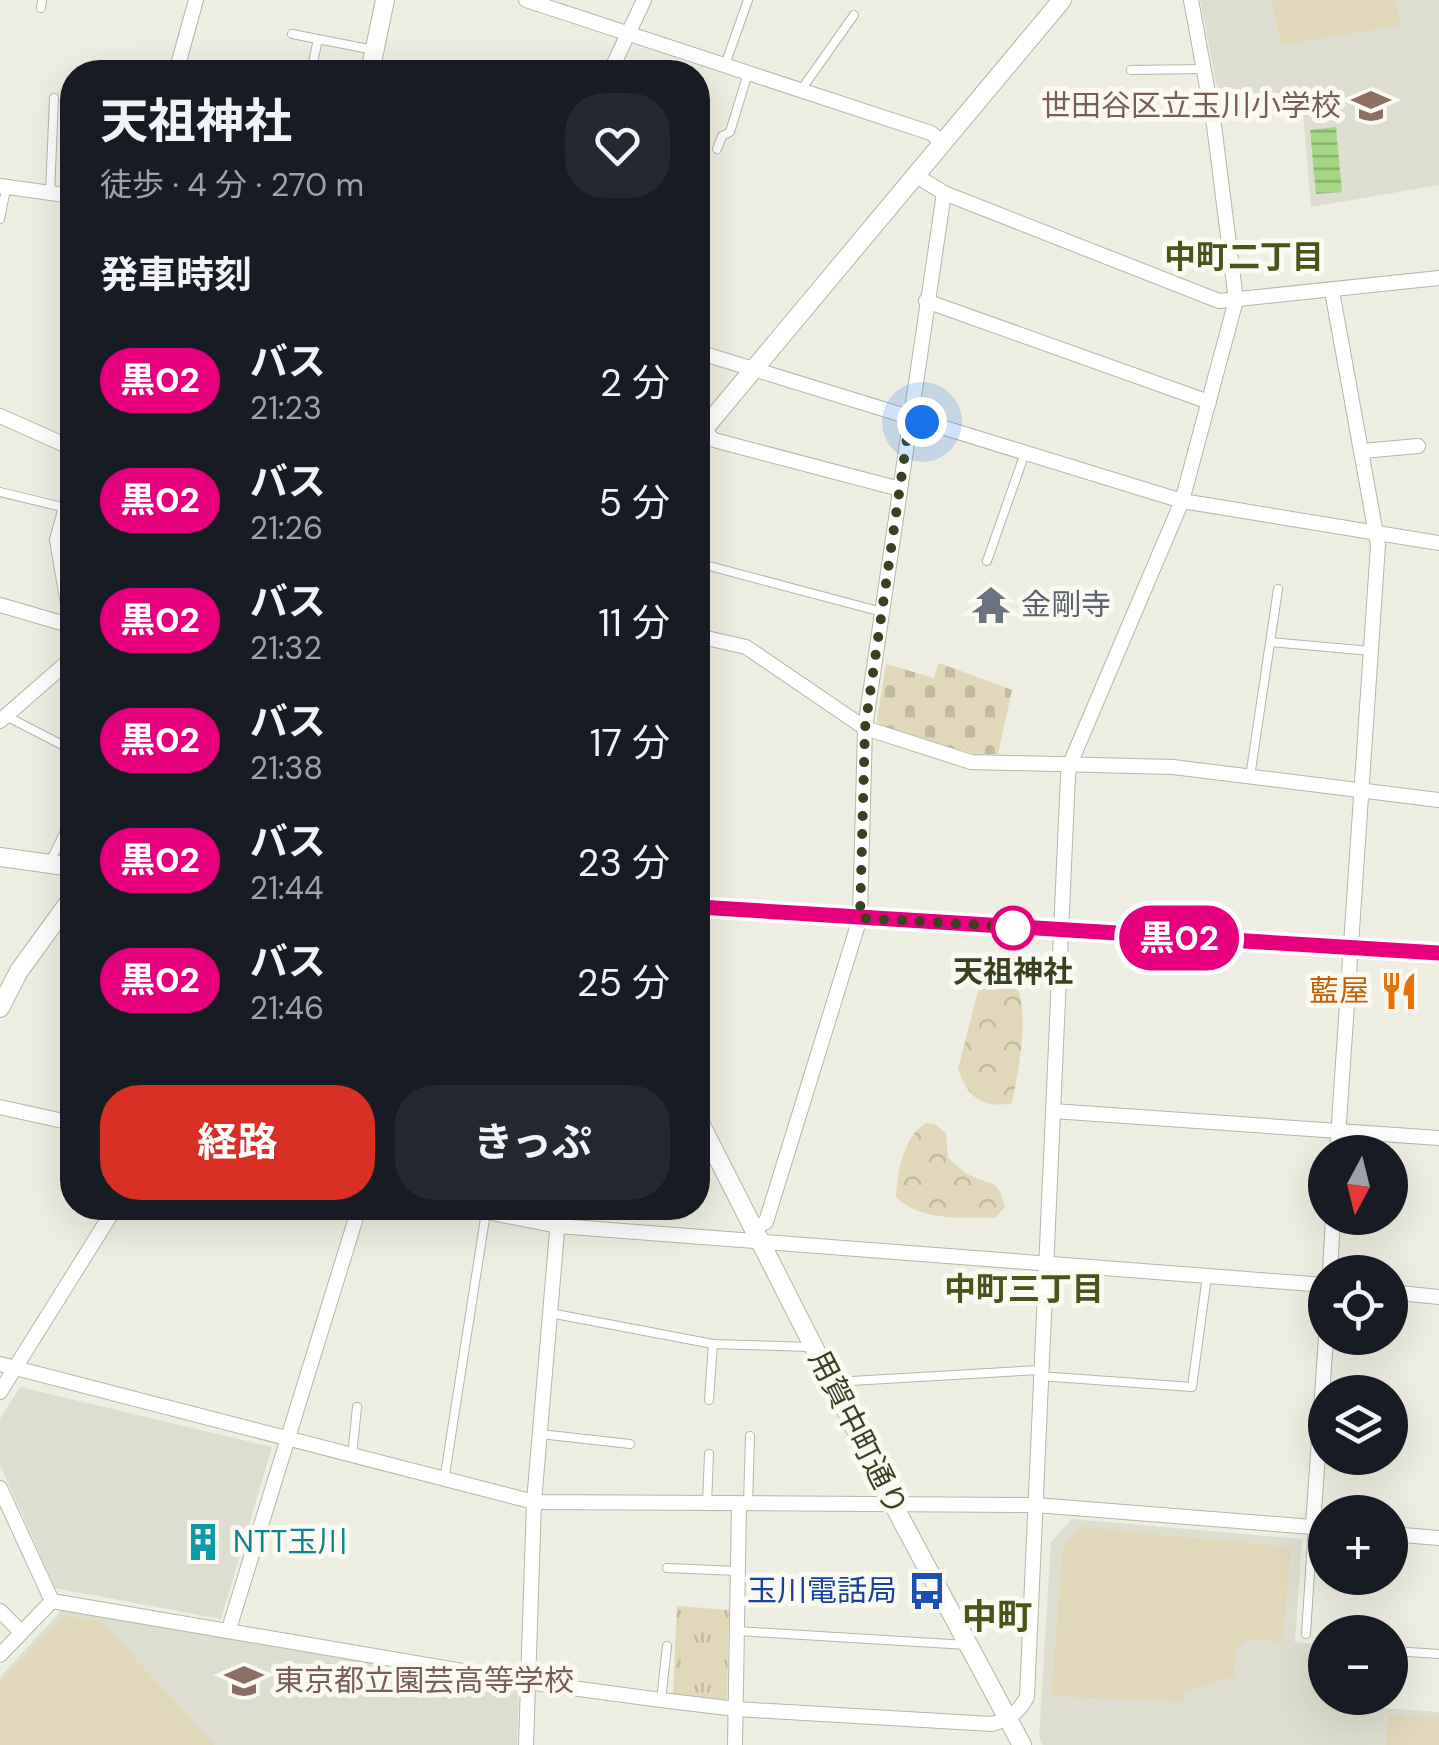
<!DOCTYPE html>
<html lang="ja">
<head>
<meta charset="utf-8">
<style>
	:root { --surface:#171b24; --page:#242831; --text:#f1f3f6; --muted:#9ea1a6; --accent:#d93025 }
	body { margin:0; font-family:"DM Sans","Noto Sans JP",sans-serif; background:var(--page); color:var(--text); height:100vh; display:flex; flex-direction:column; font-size:38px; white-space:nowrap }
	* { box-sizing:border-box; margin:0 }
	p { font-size:32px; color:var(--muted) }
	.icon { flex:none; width:55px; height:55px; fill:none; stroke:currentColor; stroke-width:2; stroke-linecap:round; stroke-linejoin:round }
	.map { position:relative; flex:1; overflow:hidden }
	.details { position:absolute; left:60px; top:60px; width:650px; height:1160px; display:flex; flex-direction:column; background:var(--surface); border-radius:40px; box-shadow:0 10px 40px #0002 }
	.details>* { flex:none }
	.badge { padding:0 20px; border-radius:32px; font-size:35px; line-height:65px }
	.needle { width:65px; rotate:187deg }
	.buttons { position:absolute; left:1308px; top:1135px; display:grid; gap:20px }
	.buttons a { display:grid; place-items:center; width:100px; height:100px; border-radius:50%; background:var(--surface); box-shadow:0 10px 40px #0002; font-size:50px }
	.you { position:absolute; width:50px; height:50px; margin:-25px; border:8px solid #fff; border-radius:50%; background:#1a73e8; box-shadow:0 0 0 15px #1a73e833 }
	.map>.badge { position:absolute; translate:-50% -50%; box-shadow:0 0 0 5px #fff }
	h2 { padding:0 40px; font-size:38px; line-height:90px }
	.round { display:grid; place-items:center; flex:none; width:105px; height:105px; border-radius:40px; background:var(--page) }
	.summary { display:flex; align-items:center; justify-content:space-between; height:170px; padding:0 40px }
	h1 { font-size:48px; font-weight:700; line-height:75px }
	.button { display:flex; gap:20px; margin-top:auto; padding:20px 40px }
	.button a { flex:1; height:115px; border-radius:40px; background:var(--accent); color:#fff; font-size:40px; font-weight:700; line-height:115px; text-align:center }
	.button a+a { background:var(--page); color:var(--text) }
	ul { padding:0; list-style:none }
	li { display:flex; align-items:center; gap:30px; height:120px; padding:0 40px }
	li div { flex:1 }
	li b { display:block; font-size:38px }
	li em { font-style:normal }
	li .badge { min-width:110px; font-weight:700; text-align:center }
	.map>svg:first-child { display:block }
	.built { fill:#deded0 }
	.forest { fill:url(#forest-crowns) }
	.cemetery { fill:url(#cemetery-stones) }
	.park { fill:url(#park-tufts) }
	.garden { fill:#e1d7b9 }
	.water { fill:url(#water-rules) }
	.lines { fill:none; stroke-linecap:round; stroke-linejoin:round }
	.service-casing { stroke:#b4b7a4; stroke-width:10 }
	.minor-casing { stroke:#b4b7a4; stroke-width:16 }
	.tertiary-casing { stroke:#b4b7a4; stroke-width:20 }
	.service { stroke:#fff; stroke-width:8 }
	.minor { stroke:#fff; stroke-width:14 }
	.tertiary { stroke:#fff; stroke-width:18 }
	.line-casing { stroke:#fff; stroke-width:22 }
	.line { stroke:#e6007e; stroke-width:15 }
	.walk { stroke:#3a4120; stroke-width:10; stroke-dasharray:0 18 }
	.stop-dot { fill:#fff; stroke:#e6007e; stroke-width:5 }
	.labels { text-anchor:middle; stroke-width:10; stroke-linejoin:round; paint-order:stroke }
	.education-label { font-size:30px; fill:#785e54; stroke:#fafaf3; text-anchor:end }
	.worship-label { font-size:30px; fill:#5b616d; stroke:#fafaf3; text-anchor:start }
	.stop-label { font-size:30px; font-weight:bold; fill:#3a4120; stroke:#fafaf3 }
	.food-label { font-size:30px; fill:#c56008; stroke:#fafaf3; text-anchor:end }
	.street-label { font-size:30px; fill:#3a4120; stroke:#fafaf3 }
	.culture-label { font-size:30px; fill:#0d838f; stroke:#fafaf3; text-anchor:start }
	.transit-label { font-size:30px; fill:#164399; stroke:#fafaf3; text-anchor:end }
	.neighbourhood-label { font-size:32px; font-weight:bold; fill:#48551a; stroke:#fafaf3 }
	.quarter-label { font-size:35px; font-weight:bold; fill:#48551a; stroke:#fafaf3 }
</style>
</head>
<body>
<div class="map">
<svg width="1439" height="1745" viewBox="0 0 1439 1745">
	<defs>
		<pattern id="forest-crowns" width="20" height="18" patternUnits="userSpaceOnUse" patternTransform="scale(2.5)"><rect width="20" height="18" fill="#e1d7b9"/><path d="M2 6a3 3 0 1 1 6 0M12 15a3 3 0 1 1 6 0" fill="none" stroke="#c2ba9f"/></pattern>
		<pattern id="cemetery-stones" width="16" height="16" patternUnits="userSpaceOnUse" patternTransform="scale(2.5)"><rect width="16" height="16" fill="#e1d7b9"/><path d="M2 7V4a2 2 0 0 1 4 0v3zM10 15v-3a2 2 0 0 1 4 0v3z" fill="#c2ba9f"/></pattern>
		<pattern id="park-tufts" width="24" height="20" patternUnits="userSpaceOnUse" patternTransform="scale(2.5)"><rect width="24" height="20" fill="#e1d7b9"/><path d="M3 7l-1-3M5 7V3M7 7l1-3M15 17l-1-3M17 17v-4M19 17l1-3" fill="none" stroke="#c2ba9f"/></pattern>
		<pattern id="water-rules" width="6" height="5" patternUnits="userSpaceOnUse" patternTransform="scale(2.5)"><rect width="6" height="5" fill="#a4d885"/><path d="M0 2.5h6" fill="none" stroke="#87b16c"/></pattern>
	</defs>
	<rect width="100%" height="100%" fill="#eeeee2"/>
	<g class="built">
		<path d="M1200 0H1439V185L1311 207 1302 101 1222 112Z"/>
		<path d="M20 1387 272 1447 221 1619 55 1588 0 1465V1419Z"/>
		<path d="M1072 1519 1302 1539 1295 1642 1325 1645V1698H1370V1707L1439 1712V1745H1043L1039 1737 1051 1542Z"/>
		<path d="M62 1610 514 1685 519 1691 517 1745H0V1677Z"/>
	</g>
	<g class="forest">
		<path d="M991 971H1008C1034 1000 1019 1068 1012 1103 983 1109 968 1098 958 1069L979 987Z"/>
		<path d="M926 1123 935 1124 946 1133 948 1158C955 1163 962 1171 969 1175 992 1186 998 1178 1005 1207L995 1218C961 1217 922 1222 896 1197 898 1171 903 1137 926 1123Z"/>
	</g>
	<path class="cemetery" d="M939 663 1012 690 998 754H974L882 728 877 720 886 664 934 678Z"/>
	<path class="park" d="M677 1606 729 1610 727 1698 723 1703 673 1694Z"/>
	<g class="garden">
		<path d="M1272 0H1396L1401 25 1281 45Z"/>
		<path d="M1080 1527 1291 1547 1283 1642 1246 1639 1236 1650 1234 1677 1185 1691 1183 1702 1051 1696 1063 1548Z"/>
		<path d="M63 1616 100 1621 215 1745H0V1683Z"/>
		<path d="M1388 1715 1439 1718V1745H1386Z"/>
	</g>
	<path class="water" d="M1336 127 1342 192 1316 194 1310 130Z"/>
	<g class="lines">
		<g class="service-casing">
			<g id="service">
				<path d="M41 8 42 0"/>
				<path d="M292 34 374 50"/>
				<path d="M725 65 748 0"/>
				<path d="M1131 70 1204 69"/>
				<path d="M311 72 318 39"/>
				<path d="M801 90 854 15"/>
				<path d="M717 149 722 136 730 132 748 73"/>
				<path d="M698 186 702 181"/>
				<path d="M50 193 54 98"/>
				<path d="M0 219 6 189"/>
				<path d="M65 275 72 276"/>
				<path d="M0 492 66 508"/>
				<path d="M987 561 1025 453"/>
				<path d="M698 563 882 612"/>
				<path d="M1270 642 1371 651"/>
				<path d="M6 716 72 750"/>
				<path d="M1250 777 1278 589"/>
				<path d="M698 803V637"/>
				<path d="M49 864 72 817"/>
				<path d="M550 1313 713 1344 811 1347"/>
				<path d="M1039 1376 1192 1387 1207 1276"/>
				<path d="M834 1382 1039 1370"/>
				<path d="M709 1400 713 1344"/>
				<path d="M540 1434 630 1444"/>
				<path d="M352 1456 357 1407"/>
				<path d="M444 1481 486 1212"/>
				<path d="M707 1504 709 1454"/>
				<path d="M748 1504 750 1436"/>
				<path d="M667 1568 737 1571"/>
				<path d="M737 1631 967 1645"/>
				<path d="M1306 1634 1313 1526"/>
				<path d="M1408 1652 1439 1654"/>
				<path d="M661 1700 667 1646"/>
			</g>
		</g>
		<g class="minor-casing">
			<g id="minor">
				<path d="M526 0 931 133 942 142"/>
				<path d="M176 72 196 0"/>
				<path d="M610 72 644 0"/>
				<path d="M915 175 944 193 1219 301 1439 278"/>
				<path d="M0 186 72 196"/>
				<path d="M1332 291 1378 545 1337 1152"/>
				<path d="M926 301 1209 402"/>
				<path d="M698 352 1182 501 1439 543"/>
				<path d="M0 416 72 448"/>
				<path d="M703 430 714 440 900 489"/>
				<path d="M1362 451 1418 446"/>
				<path d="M72 486 57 540 72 627"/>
				<path d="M0 605 72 626"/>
				<path d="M698 636 746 647 865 728 971 762 1173 767 1439 800"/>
				<path d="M0 721 72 658"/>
				<path d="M0 1107 72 1123"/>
				<path d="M1053 1111 1439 1138"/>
				<path d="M466 1208 558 1226 1325 1285"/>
				<path d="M753 1229 766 1222 860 918 865 728 944 193"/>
				<path d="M1330 1272 1333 1218"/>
				<path d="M1390 1292 1439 1297"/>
				<path d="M0 1364 534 1502 1036 1505 1325 1528"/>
				<path d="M0 1392 115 1208"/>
				<path d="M0 1488 52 1601"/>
				<path d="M1313 1526 1326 1338"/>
				<path d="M1390 1534 1439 1538"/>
				<path d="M52 1601 527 1682 661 1700 736 1709 992 1724C1009 1719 1018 1713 1027 1697L1068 775 1070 764 1182 501 1236 300 1214 125 1191 0"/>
				<path d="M0 1611 21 1632"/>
				<path d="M229 1629 359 1208"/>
				<path d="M0 1655 52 1601"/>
				<path d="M526 1745 534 1502 559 1208"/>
				<path d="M735 1745 739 1504"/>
			</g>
		</g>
		<g class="tertiary-casing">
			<g id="tertiary">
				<path d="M370 72 385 0"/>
				<path d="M698 436 1062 0"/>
				<path d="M0 857 72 867"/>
				<path d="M698 907 1439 953"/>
				<path d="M0 1008 19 971 72 898"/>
				<path d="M698 1119 902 1521 1022 1745"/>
			</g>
		</g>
		<use href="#service" class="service"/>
		<use href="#minor" class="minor"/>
		<use href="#tertiary" class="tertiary"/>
	</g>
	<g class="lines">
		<g class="line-casing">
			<path id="line" d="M698 907 1439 953"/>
		</g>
		<use href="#line" class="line"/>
		<path class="walk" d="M922 422 910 418 865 728 860 918 1027 928H1013"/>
	</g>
	<defs>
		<g id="school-bare" transform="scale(3)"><path d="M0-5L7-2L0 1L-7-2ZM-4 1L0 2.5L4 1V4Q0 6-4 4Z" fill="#8d6e63" stroke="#fafaf3" stroke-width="2.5" paint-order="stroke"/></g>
		<g id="temple-bare" transform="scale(3)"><path d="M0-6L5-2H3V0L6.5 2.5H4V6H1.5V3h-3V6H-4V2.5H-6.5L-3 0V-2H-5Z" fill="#6b7280" stroke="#fafaf3" stroke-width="2.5" paint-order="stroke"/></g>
		<g id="restaurant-bare" transform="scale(3)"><path d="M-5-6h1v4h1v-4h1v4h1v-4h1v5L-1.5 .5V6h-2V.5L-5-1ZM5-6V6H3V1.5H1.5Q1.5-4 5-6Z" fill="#e8710a" stroke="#fafaf3" stroke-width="2.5" paint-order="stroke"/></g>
		<g id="building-bare" transform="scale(3)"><path d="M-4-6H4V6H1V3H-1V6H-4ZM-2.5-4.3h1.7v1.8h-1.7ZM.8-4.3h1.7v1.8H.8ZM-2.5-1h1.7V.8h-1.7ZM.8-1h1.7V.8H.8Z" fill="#0f9aa8" stroke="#fafaf3" stroke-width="2.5" paint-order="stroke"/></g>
		<g id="bus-bare" transform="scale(3)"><path d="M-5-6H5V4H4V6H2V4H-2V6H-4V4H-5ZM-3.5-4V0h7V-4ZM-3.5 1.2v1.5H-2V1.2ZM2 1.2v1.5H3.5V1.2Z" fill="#1a4fb4" stroke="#fafaf3" stroke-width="2.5" paint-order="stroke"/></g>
	</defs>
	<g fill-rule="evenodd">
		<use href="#school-bare" x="1371" y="106"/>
		<use href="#temple-bare" x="991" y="605"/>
		<use href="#restaurant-bare" x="1399" y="991"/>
		<use href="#building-bare" x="203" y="1542"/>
		<use href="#bus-bare" x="927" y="1591"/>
		<use href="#school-bare" x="244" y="1681"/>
	</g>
	<circle class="stop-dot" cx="1013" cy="928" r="20"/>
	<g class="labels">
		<g class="education-label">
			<text x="1341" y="116">世田谷区立玉川小学校</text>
			<text x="274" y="1691" text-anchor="start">東京都立園芸高等学校</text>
		</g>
		<g class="worship-label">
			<text x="1021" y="615">金剛寺</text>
		</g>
		<g class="stop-label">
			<text x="1013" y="982">天祖神社</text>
		</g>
		<g class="food-label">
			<text x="1369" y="1001">藍屋</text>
		</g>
		<g class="street-label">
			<text transform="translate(858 1433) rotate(63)" y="10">用賀中町通り</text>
		</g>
		<g class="culture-label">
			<text x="233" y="1552">NTT玉川</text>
		</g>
		<g class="transit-label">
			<text x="897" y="1601">玉川電話局</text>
		</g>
		<g class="neighbourhood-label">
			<text x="1244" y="268">中町二丁目</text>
			<text x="1024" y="1300">中町三丁目</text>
		</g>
		<g class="quarter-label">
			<text x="997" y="1629">中町</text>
		</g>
	</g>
</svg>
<div class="buttons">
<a><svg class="needle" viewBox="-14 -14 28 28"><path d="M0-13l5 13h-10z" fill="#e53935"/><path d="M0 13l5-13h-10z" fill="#9ea1a6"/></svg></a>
<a><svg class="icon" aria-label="locate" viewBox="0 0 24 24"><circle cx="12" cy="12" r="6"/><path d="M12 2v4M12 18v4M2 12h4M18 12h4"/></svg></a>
<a><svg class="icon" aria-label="layers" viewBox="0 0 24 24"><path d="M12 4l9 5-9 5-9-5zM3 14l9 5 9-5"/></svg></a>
<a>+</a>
<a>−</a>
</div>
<div class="you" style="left:922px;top:422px"></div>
<b class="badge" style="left:1179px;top:938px;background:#e6007e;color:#fff">黒02</b>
<section class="details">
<div class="summary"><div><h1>天祖神社</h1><p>徒歩 · 4 分 · 270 m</p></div><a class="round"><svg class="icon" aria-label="heart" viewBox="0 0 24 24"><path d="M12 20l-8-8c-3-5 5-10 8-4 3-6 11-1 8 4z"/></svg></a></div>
<h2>発車時刻</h2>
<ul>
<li><span class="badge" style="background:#e6007e;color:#fff">黒02</span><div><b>バス</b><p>21:23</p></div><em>2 分</em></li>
<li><span class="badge" style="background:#e6007e;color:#fff">黒02</span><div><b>バス</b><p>21:26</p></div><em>5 分</em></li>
<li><span class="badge" style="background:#e6007e;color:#fff">黒02</span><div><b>バス</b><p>21:32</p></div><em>11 分</em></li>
<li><span class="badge" style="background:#e6007e;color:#fff">黒02</span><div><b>バス</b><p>21:38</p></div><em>17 分</em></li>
<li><span class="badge" style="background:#e6007e;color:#fff">黒02</span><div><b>バス</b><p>21:44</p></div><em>23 分</em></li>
<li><span class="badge" style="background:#e6007e;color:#fff">黒02</span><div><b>バス</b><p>21:46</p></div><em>25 分</em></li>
</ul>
<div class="button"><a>経路</a><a>きっぷ</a></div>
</section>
</div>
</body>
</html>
